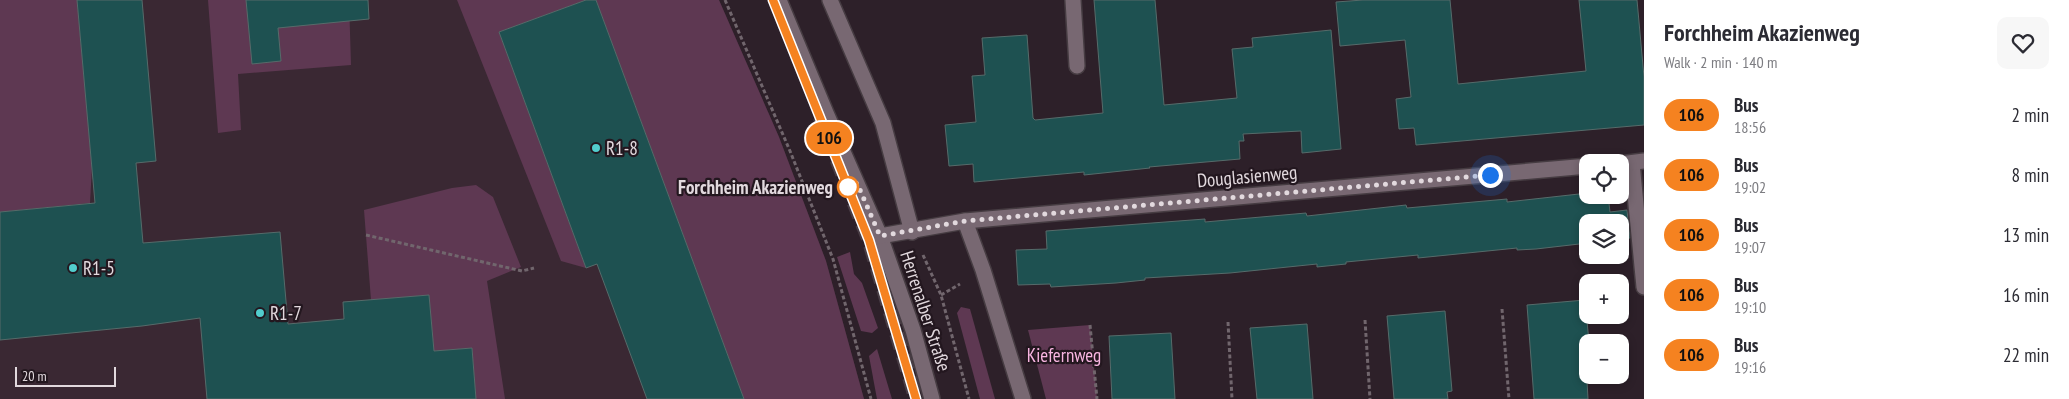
<!DOCTYPE html>
<html lang="en">
<head>
<meta charset="utf-8">
<style>
	:root { --surface:#fff; --page:#f7f7f7; --text:#2b2b33; --muted:#7c7c81 }
	body { margin:0; font-family:"PT Sans Narrow",sans-serif; background:var(--page); color:var(--text); height:100vh; display:flex; flex-direction:column; font-size:19px; white-space:nowrap }
	* { box-sizing:border-box; margin:0 }
	p { font-size:16px; color:var(--muted) }
	.icon { flex:none; width:28px; height:28px; fill:none; stroke:currentColor; stroke-width:2; stroke-linecap:round; stroke-linejoin:round }
	.map { position:relative; flex:1; overflow:hidden }
	.drawer { display:flex; flex-direction:column; background:var(--surface); width:425px }
	.drawer>* { flex:none }
	.badge { padding:0 10px; border-radius:16px; font-size:18px; line-height:32px }
	.controls { position:absolute; left:1579px; top:154px; display:grid; gap:10px }
	.controls a { display:grid; place-items:center; width:50px; height:50px; border-radius:10px; background:var(--surface); box-shadow:0 2px 8px #0003; font-size:25px }
	.scale { position:absolute; left:15px; bottom:12px; width:101px; box-sizing:border-box; padding-left:5px; border:2px solid #e2d9de; border-top:0; font-size:14px; line-height:18px; white-space:nowrap; color:#e2d9de; -webkit-text-stroke:4px #23171f; paint-order:stroke }
	.you { position:absolute; width:25px; height:25px; margin:-12px; border:4px solid #fff; border-radius:50%; background:#1a73e8; box-shadow:0 0 0 8px #1a73e833 }
	.map>.badge { position:absolute; translate:-50% -50%; box-shadow:0 0 0 2px #fff }
	.round { display:grid; place-items:center; flex:none; width:52px; height:52px; border-radius:10px; background:var(--page) }
	.headline { display:flex; align-items:center; justify-content:space-between; height:85px; padding:0 20px }
	h1 { font-size:24px; font-weight:700; line-height:38px }
	ul { padding:0; list-style:none }
	li { display:flex; align-items:center; gap:15px; height:60px; padding:0 20px }
	li div { flex:1 }
	li b { display:block; font-size:19px }
	li em { font-style:normal }
	li .badge { min-width:55px; font-weight:700; text-align:center }
	main { display:flex; flex:1; min-height:0 }
	.map>svg:first-child { display:block }
	.built { fill:#3a2833 }
	.green { fill:#5e3852 }
	.building { fill:#1e5151; stroke:#566b6a }
	.lines { fill:none; stroke-linecap:round; stroke-linejoin:round }
	.secondary-tunnel { stroke:#483c44; stroke-width:15; stroke-dasharray:15 8; stroke-linecap:butt }
	.lane-casing { stroke:#463c42; stroke-width:18 }
	.street-casing { stroke:#463c42; stroke-width:18 }
	.path { stroke:#71666d; stroke-width:3; stroke-dasharray:4 2.5; stroke-linecap:butt }
	.lane { stroke:#786872; stroke-width:15 }
	.street { stroke:#786872; stroke-width:15 }
	.line-casing { stroke:#fff; stroke-width:11 }
	.line { stroke:#f58220; stroke-width:8 }
	.walk { stroke:#e2d9de; stroke-width:5; stroke-dasharray:0 9 }
	.poi-dot { fill:#52cdcd; stroke:#23171f; stroke-width:2 }
	.stop-dot { fill:#fff; stroke:#f58220; stroke-width:2.5 }
	.labels { text-anchor:middle; stroke-width:4.5; stroke-linejoin:round; paint-order:stroke }
	.poi-label { font-size:19px; fill:#e2d9de; stroke:#23171f; text-anchor:start }
	.street-label { font-size:19px; fill:#e2d9de; stroke:#23171f }
	.stop-label { font-size:19px; font-weight:bold; fill:#e2d9de; stroke:#23171f; text-anchor:end }
	.park-label { font-size:19px; fill:#f8b5e1; stroke:#23171f }
</style>
</head>
<body>
<main>
<div class="map">
<svg width="1644" height="399" viewBox="0 0 1644 399">
	<rect width="100%" height="100%" fill="#2d2029"/>
	<path class="built" d="M0 0H719L779 137 826 261 864 399H0Z"/>
	<g class="green">
		<path d="M0 0H77L92 166 90 203 0 212Z"/>
		<path d="M208 0H349L351 65 238 74 241 130 218 133Z"/>
		<path d="M457 0H586L499 32 586 268 561 261Z"/>
		<path d="M596 0H719L779 137 826 261 864 399H744Z"/>
		<path d="M476 185 493 197 521 267 487 281 505 399H476L472 348 434 351 429 295 371 300 364 210 452 188Z"/>
		<path d="M850 252 854 274 862 283 878 328 872 333 861 331 837 257Z"/>
		<path d="M961 307 970 309 995 399H980L957 313Z"/>
		<path d="M1090 325 1097 399H1046L1028 330Z"/>
		<path d="M877 349 892 399H877L869 356Z"/>
	</g>
	<g class="building">
		<path d="M77 0H142L156 161 136 163 143 243 280 232 288 324 344 319 343 302 429 295 434 351 472 348 476 399H207L200 318 142 326 0 340V212L95 203Z"/>
		<path d="M246 0H368L369 19 278 28 281 61 252 64Z"/>
		<path d="M586 0H596L744 399H647L597 264 586 268 499 32Z"/>
		<path d="M1094 0H1155L1164 105 1237 98 1232 49 1253 47 1252 38 1331 30 1341 149 1302 153 1301 131 1243 134 1244 141H1239L1240 159 1149 167 1150 168 1084 175V172L974 182 973 164 949 166 945 125 976 122 972 76 985 75 982 38 1027 35 1033 118 1035 120 1103 113Z"/>
		<path d="M1363 0H1450L1458 84 1586 71 1579 0H1637L1644 77V125L1416 145 1414 128 1399 129 1396 99 1411 97 1405 40 1340 46 1336 2Z"/>
		<path d="M1588 193V195H1608L1610 212 1627 210 1630 238 1620 239V222H1588V243L1536 249 1517 250V248L1418 258V255L1346 262V264L1317 267V264L1230 273 1145 278V280L1116 283 1051 287 1050 284 1018 285 1016 250 1047 249 1046 231 1205 219V222L1306 213 1307 216 1406 205 1407 208 1507 199V202Z"/>
		<path d="M1585 300 1589 342 1588 375H1591V380L1587 381 1588 399H1534L1527 305Z"/>
		<path d="M1445 311 1452 391 1447 392 1448 399H1394L1387 316Z"/>
		<path d="M1307 324 1313 399H1257L1250 328Z"/>
		<path d="M1171 333 1175 399H1112L1109 336Z"/>
	</g>
	<g class="lines">
		<path class="secondary-tunnel" d="M820 117 869 240 916 399"/>
		<g class="lane-casing">
			<g id="lane">
				<path d="M830 0 883 123 912 232"/>
				<path d="M1632 163 1644 287"/>
			</g>
		</g>
		<g class="street-casing">
			<g id="street">
				<path d="M779 0 826 113 880 236 913 330 932 399"/>
				<path d="M1073 0 1077 66"/>
				<path d="M1620 164 1644 161"/>
				<path d="M965 221 983 270 1023 399"/>
				<path d="M880 236 965 221 1588 166"/>
			</g>
		</g>
		<g class="path">
			<path d="M725 0 790 151 833 259 871 399"/>
			<path d="M366 235 522 271 534 268"/>
			<path d="M923 255 941 295 969 399"/>
			<path d="M941 295 960 284"/>
			<path d="M1502 309 1509 399"/>
			<path d="M1365 320 1370 399"/>
			<path d="M1228 322 1232 399"/>
			<path d="M1090 325 1097 399"/>
		</g>
		<use href="#lane" class="lane"/>
		<use href="#street" class="street"/>
	</g>
	<g class="lines">
		<g class="line-casing">
			<path id="line" d="M773 0 869 240 916 399"/>
		</g>
		<use href="#line" class="line"/>
		<path class="walk" d="M848 187 857 183 880 236 965 221 1490 175"/>
	</g>
	<g class="poi-dot">
		<circle cx="596" cy="148" r="5"/>
		<circle cx="73" cy="268" r="5"/>
		<circle cx="260" cy="313" r="5"/>
	</g>
	<circle class="stop-dot" cx="848" cy="187" r="10"/>
	<g class="labels">
		<g class="poi-label">
			<text x="606" y="155">R1-8</text>
			<text x="83" y="275">R1-5</text>
			<text x="270" y="320">R1-7</text>
		</g>
		<g class="street-label">
			<text transform="translate(1247 176) rotate(-5)" y="7">Douglasienweg</text>
			<text transform="translate(926 311) rotate(72)" y="7">Herrenalber Straße</text>
		</g>
		<g class="stop-label">
			<text x="833" y="194">Forchheim Akazienweg</text>
		</g>
		<g class="park-label">
			<text x="1064" y="362">Kiefernweg</text>
		</g>
	</g>
</svg>
<div class="controls">
<a><svg class="icon" aria-label="locate" viewBox="0 0 24 24"><circle cx="12" cy="12" r="6"/><path d="M12 2v4M12 18v4M2 12h4M18 12h4"/></svg></a>
<a><svg class="icon" aria-label="layers" viewBox="0 0 24 24"><path d="M12 4l9 5-9 5-9-5zM3 14l9 5 9-5"/></svg></a>
<a>+</a>
<a>−</a>
</div>
<div class="scale">20 m</div>
<div class="you" style="left:1490px;top:175px"></div>
<b class="badge" style="left:829px;top:138px;background:#f58220;color:#111">106</b>
</div>
<section class="drawer">
<div class="headline"><div><h1>Forchheim Akazienweg</h1><p>Walk · 2 min · 140 m</p></div><a class="round"><svg class="icon" aria-label="heart" viewBox="0 0 24 24"><path d="M12 20l-8-8c-3-5 5-10 8-4 3-6 11-1 8 4z"/></svg></a></div>
<ul>
<li><span class="badge" style="background:#f58220;color:#111">106</span><div><b>Bus</b><p>18:56</p></div><em>2 min</em></li>
<li><span class="badge" style="background:#f58220;color:#111">106</span><div><b>Bus</b><p>19:02</p></div><em>8 min</em></li>
<li><span class="badge" style="background:#f58220;color:#111">106</span><div><b>Bus</b><p>19:07</p></div><em>13 min</em></li>
<li><span class="badge" style="background:#f58220;color:#111">106</span><div><b>Bus</b><p>19:10</p></div><em>16 min</em></li>
<li><span class="badge" style="background:#f58220;color:#111">106</span><div><b>Bus</b><p>19:16</p></div><em>22 min</em></li>
</ul>
</section>
</main>
</body>
</html>
